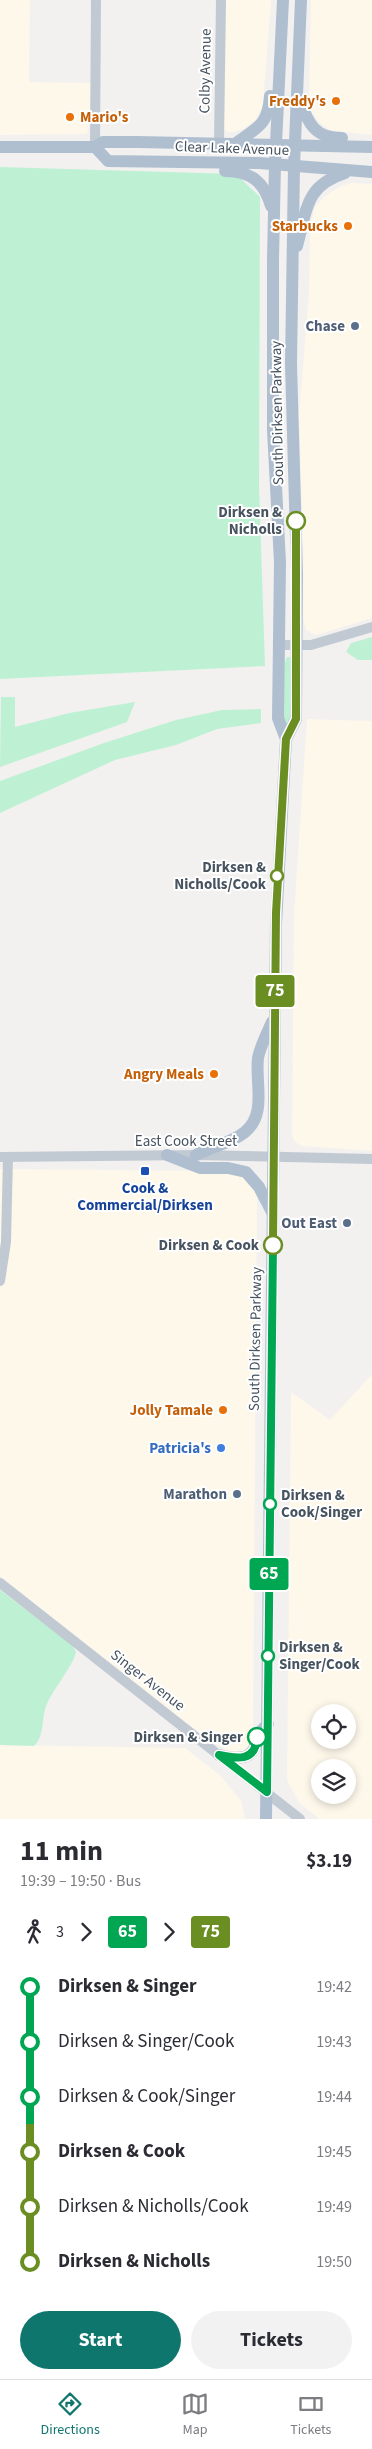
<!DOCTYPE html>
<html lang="en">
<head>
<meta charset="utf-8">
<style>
	:root { --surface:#fff; --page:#f2f2f3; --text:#2b2b33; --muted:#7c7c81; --line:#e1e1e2; --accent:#0f766e }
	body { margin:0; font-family:"Source Sans 3",sans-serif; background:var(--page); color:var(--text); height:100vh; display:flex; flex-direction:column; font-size:19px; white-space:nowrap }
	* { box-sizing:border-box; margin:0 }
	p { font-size:16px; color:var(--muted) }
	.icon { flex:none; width:28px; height:28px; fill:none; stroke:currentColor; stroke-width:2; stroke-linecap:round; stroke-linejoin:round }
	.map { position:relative; height:1819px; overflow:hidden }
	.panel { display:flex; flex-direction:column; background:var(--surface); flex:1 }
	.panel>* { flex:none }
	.badge { padding:0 10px; border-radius:4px; font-size:18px; line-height:32px }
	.fabs { position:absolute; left:311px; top:1704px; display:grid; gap:10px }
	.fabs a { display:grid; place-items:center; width:45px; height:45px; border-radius:50%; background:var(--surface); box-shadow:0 2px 8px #0003; font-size:25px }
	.map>.badge { position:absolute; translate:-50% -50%; box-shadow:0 0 0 2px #fff }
	.legs { display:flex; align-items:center; gap:8px; height:55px; padding:0 20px; font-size:16px }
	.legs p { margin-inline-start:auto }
	.head { display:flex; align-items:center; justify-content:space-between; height:85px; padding:0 20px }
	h1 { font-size:28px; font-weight:700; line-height:38px }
	.cta { display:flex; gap:10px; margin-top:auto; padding:10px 20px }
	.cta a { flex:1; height:58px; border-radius:30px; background:var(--accent); color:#fff; font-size:20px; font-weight:700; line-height:58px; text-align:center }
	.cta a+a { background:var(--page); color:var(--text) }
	ul { padding:0 20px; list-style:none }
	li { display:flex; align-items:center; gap:18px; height:55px; font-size:19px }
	li i { display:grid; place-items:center; width:8px; height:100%; margin:0 6px; background:currentColor }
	li i::after { content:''; width:12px; height:12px; margin:-6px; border:4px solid; border-radius:50%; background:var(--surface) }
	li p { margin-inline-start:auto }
	li:first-child i { background:linear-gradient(#0000 50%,currentColor 0) }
	li:last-child i { background:linear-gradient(currentColor 50%,#0000 0) }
	.tab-bar { display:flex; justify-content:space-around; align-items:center; height:70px; border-top:1px solid var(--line); background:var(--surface); font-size:14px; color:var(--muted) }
	.tab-bar a { display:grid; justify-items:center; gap:2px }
	.tab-bar .active { color:var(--accent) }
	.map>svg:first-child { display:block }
	.commercial { fill:#fdf8ea; fill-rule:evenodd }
	.green { fill:#bef1d3 }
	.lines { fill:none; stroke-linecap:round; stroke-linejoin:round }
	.minor { stroke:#c1cad3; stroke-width:10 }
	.major { stroke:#afbfd0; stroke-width:12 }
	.line-1-casing { stroke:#fff; stroke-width:11 }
	.line-2-casing { stroke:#fff; stroke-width:11 }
	.line-1 { stroke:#00a651; stroke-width:8 }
	.line-2 { stroke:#6b8e23; stroke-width:8 }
	.food-dot { fill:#e8710a; stroke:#fff; stroke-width:2 }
	.service-dot { fill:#5c6f8a; stroke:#fff; stroke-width:2 }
	.stop-2-dot { fill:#fff; stroke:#6b8e23; stroke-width:2.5 }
	.transit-dot { fill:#1a4fb4; stroke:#fff; stroke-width:2 }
	.shop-dot { fill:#3f7fe0; stroke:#fff; stroke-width:2 }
	.stop-1-dot { fill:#fff; stroke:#00a651; stroke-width:2.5 }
	.labels { text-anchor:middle; stroke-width:4; stroke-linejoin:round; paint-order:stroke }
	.street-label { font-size:15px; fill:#47535f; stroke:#fff }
	.food-label { font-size:15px; font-weight:bold; fill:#c56008; stroke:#fff; text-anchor:end }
	.service-label { font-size:15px; font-weight:bold; fill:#4e5e75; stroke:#fff; text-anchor:end }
	.stop-label { font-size:15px; font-weight:bold; fill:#47535f; stroke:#fff; text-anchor:end }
	.transit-label { font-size:15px; font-weight:bold; fill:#164399; stroke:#fff }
	.shop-label { font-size:15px; font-weight:bold; fill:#366cbe; stroke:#fff; text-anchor:end }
</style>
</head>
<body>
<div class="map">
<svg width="372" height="1819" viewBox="0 0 372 1819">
	<rect width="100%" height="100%" fill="#f3f0f0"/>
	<g class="commercial">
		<path d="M0 0H30L29 82 91 83 89 127 87 134 0 135Z"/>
		<path d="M225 0H271L263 105 255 121 243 129 234 132H227L224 129Z"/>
		<path d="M311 0H372V135L329 130 320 123 312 113 309 97Z"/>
		<path d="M351 183 372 184V618L316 635 306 630 302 615 303 547 299 415 309 293 310 226 315 207 325 196 341 186Z"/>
		<path d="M307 719 372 721V1151L302 1146 295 1142 292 1135 294 915Z"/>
		<path d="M0 1169 220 1171 247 1178 257 1196 253 1728V1736L247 1752 231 1753 206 1738 0 1576Z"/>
		<path d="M372 1374V1819H319L299 1803 287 1780 291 1392 330 1420ZM320 1712H348V1740H320ZM320 1768H348V1795H320Z"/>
		<path d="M0 1745 185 1748 221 1776 241 1801 245 1819H0Z"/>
	</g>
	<g class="green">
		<path d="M0 167 236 174 260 197 259 485 265 666 0 679Z"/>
		<path d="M372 637V660H358L346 652 351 643Z"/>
		<path d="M287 657H292L291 716 287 726H283L284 664Z"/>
		<path d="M1 697H15V727L69 713 135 702 127 722 0 767Z"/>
		<path d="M261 709V723L217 729 176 745 115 760 0 813V781L104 743 176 720 222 710Z"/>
		<path d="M0 1590 72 1645 76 1652C73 1666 53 1689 46 1706 41 1721 45 1735 34 1746L0 1745Z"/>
	</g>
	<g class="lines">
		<g class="minor">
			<path d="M219 142 221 0"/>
			<path d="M95 147 96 0"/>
			<path d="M279 645H311L372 627"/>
			<path d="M0 1157 196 1155 372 1159"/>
			<path d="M0 1281 6 1242 8 1157"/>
			<path d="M0 1583 300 1819"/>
		</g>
		<g class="major">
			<path d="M283 0 275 164 273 260V430L280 562 278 718 286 739"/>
			<path d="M300 100C308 124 315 138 342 138"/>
			<path d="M236 143C258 127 268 125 270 96"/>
			<path d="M0 147H95L103 142H138L372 147"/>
			<path d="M95 147 108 161 259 163 372 172"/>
			<path d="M225 171C250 171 264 181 271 206"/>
			<path d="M297 246C307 211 304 186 345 173"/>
			<path d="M167 1155 200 1168H228L246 1172 259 1187 272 1212"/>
			<path d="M196 1155C212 1146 230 1144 245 1132 267 1114 255 1083 258 1058 260 1047 267 1033 272 1022"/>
			<path d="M219 1755C239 1760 256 1761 257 1735L268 1724"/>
			<path d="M266 1819 276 924 286 739 296 719 297 574 291 364 294 166 301 0"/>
		</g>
	</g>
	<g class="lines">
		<g class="line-1-casing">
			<path id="line-1" d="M257 1737C256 1762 237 1759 219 1755L267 1792 273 1245"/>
		</g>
		<g class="line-2-casing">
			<path id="line-2" d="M273 1245 276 913 286 739 296 719V521"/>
		</g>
		<use href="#line-1" class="line-1"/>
		<use href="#line-2" class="line-2"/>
	</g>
	<g class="food-dot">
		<circle cx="336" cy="101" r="5"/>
		<circle cx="70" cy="117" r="5"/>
		<circle cx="348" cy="226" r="5"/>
		<circle cx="214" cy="1074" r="5"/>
		<circle cx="223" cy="1410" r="5"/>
	</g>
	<g class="service-dot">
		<circle cx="355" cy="326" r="5"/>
		<circle cx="347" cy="1223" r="5"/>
		<circle cx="237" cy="1494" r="5"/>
	</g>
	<g class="stop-2-dot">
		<circle cx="296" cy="521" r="9"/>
		<circle cx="277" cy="876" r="6"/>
		<circle cx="273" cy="1245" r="9"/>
	</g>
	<rect class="transit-dot" x="140" y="1166" width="10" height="10" rx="2.5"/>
	<circle class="shop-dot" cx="221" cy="1448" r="5"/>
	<g class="stop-1-dot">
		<circle cx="270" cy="1504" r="6"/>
		<circle cx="268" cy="1656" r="6"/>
		<circle cx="257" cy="1737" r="9"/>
	</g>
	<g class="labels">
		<g class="street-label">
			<text transform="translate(205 71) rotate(-89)" y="5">Colby Avenue</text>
			<text transform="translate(232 148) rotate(2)" y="5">Clear Lake Avenue</text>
			<text transform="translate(277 413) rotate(-91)" y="5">South Dirksen Parkway</text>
			<text x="186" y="1146">East Cook Street</text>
			<text transform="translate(255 1339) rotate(-89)" y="5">South Dirksen Parkway</text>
			<text transform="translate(148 1680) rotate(38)" y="5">Singer Avenue</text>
		</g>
		<g class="food-label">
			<text x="326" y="106">Freddy's</text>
			<text x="80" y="122" text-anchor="start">Mario's</text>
			<text x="338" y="231">Starbucks</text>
			<text x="204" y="1079">Angry Meals</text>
			<text x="213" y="1415">Jolly Tamale</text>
		</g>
		<g class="service-label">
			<text x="345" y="331">Chase</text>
			<text x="337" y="1228">Out East</text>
			<text x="227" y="1499">Marathon</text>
		</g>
		<g class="stop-label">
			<text x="282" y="517">Dirksen &amp;<tspan x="282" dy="17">Nicholls</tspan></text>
			<text x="266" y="872">Dirksen &amp;<tspan x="266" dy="17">Nicholls/Cook</tspan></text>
			<text x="259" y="1250">Dirksen &amp; Cook</text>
			<text x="281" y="1500" text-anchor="start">Dirksen &amp;<tspan x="281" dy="17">Cook/Singer</tspan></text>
			<text x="279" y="1652" text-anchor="start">Dirksen &amp;<tspan x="279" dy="17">Singer/Cook</tspan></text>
			<text x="243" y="1742">Dirksen &amp; Singer</text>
		</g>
		<g class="transit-label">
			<text x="145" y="1193">Cook &amp;<tspan x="145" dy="17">Commercial/Dirksen</tspan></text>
		</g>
		<g class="shop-label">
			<text x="211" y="1453">Patricia's</text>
		</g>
	</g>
</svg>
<div class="fabs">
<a><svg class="icon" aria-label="locate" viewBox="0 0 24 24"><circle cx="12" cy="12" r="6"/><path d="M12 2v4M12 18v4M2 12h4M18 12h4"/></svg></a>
<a><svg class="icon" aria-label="layers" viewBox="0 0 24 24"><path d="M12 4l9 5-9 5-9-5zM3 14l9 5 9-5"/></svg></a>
</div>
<b class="badge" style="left:269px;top:1574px;background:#00a651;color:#fff">65</b>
<b class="badge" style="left:275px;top:991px;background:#6b8e23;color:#fff">75</b>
</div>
<section class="panel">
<div class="head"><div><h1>11 min</h1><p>19:39 – 19:50 · Bus</p></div><b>$3.19</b></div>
<div class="legs"><svg class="icon" aria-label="walk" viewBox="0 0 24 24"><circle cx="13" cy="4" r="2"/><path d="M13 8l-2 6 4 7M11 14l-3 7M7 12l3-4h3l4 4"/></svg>3<svg class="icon" aria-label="forward" viewBox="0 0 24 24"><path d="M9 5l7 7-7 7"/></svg><b class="badge" style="background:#00a651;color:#fff">65</b><svg class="icon" aria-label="forward" viewBox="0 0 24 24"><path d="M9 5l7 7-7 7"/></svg><b class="badge" style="background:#6b8e23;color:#fff">75</b></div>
<ul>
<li><i style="color:#00a651"></i><b>Dirksen &amp; Singer</b><p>19:42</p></li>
<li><i style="color:#00a651"></i><span>Dirksen &amp; Singer/Cook</span><p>19:43</p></li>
<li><i style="color:#00a651"></i><span>Dirksen &amp; Cook/Singer</span><p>19:44</p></li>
<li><i style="color:#6b8e23"></i><b>Dirksen &amp; Cook</b><p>19:45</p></li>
<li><i style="color:#6b8e23"></i><span>Dirksen &amp; Nicholls/Cook</span><p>19:49</p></li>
<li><i style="color:#6b8e23"></i><b>Dirksen &amp; Nicholls</b><p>19:50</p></li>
</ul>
<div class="cta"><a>Start</a><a>Tickets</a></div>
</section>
<nav class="tab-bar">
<a class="active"><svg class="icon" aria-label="directions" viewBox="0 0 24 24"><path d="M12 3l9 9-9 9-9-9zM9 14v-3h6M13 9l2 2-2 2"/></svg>Directions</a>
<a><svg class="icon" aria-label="map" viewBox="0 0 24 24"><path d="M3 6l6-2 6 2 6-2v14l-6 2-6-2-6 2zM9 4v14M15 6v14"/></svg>Map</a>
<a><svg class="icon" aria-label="tickets" viewBox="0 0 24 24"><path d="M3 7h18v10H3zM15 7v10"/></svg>Tickets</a>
</nav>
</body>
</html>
